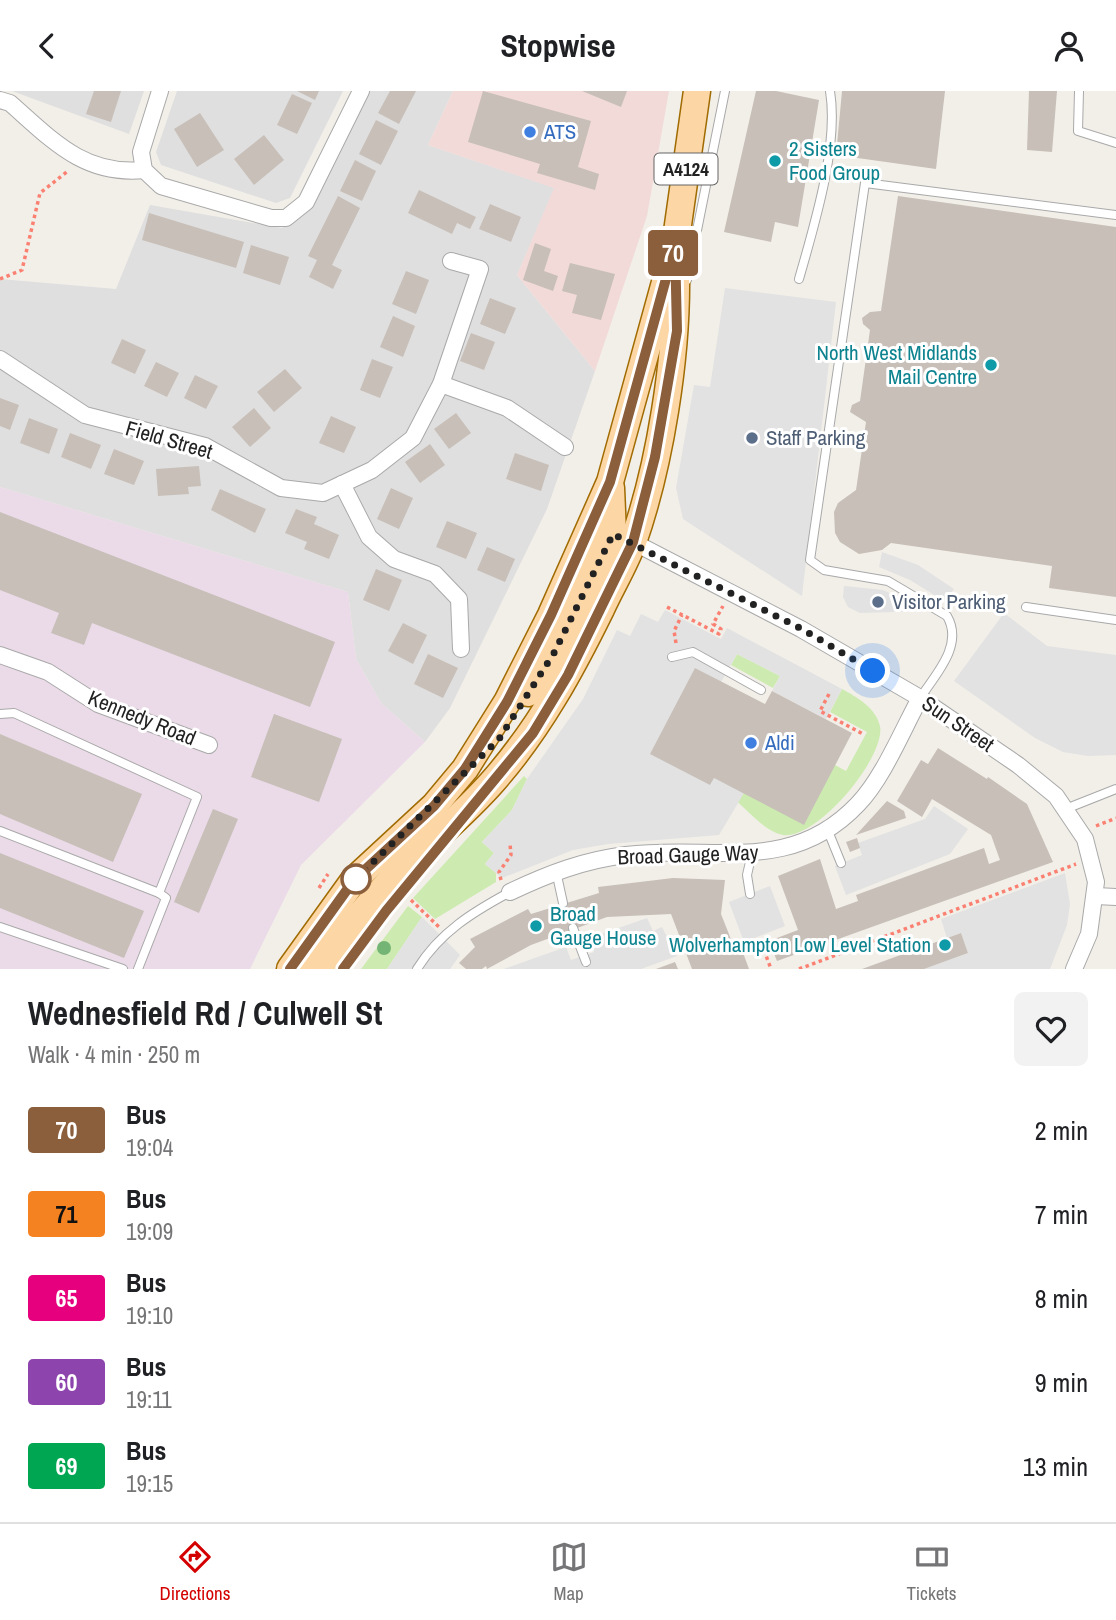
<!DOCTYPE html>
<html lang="en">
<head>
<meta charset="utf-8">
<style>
	:root { --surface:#fff; --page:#f2f2f2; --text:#202124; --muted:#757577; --line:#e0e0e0; --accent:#d40000 }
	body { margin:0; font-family:"Archivo Narrow",sans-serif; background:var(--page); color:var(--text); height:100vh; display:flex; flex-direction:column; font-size:26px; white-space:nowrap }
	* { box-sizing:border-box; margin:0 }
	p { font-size:23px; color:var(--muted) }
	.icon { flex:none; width:38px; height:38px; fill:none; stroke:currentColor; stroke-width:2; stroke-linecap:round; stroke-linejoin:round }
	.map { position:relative; height:878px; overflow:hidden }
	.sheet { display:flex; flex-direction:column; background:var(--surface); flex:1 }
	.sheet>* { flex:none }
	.badge { padding:0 14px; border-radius:5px; font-size:24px; line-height:46px }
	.you { position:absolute; width:35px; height:35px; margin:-18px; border:5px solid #fff; border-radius:50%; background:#1a73e8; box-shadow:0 0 0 10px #1a73e833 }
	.map>.badge { position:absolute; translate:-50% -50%; box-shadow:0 0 0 4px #fff }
	.round { display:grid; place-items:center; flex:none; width:74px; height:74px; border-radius:10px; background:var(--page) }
	.head { display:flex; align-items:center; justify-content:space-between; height:119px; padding:0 28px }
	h1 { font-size:33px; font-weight:800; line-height:52px }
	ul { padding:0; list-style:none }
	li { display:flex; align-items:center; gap:21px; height:84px; padding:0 28px }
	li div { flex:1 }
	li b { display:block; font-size:26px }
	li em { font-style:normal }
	li .badge { min-width:77px; font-weight:700; text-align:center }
	header { display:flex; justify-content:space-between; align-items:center; height:91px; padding:0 28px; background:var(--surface); font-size:32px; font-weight:800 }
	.tabs { display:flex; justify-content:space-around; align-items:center; height:98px; border-top:2px solid var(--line); background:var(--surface); font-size:19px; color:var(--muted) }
	.tabs a { display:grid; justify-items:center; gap:4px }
	.tabs .current { color:var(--accent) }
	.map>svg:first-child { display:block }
	.residential { fill:#e0dfdf }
	.commercial { fill:#f2dad9 }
	.industrial { fill:#ebdbe8 }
	.grass { fill:#cdebb0 }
	.parking { fill:#e2e2e2 }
	.building { fill:#c7bfb8 }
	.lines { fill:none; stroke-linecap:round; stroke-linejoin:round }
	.lane-casing { stroke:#a9a9a9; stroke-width:10 }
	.street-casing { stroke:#a9a9a9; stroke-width:18 }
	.primary-casing { stroke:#a06b00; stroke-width:29 }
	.path { stroke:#fa8072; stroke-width:3.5; stroke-dasharray:3.5 3.5; stroke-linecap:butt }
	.lane { stroke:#fff; stroke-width:8 }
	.street { stroke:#fff; stroke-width:16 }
	.primary { stroke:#fcd6a4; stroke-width:26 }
	.tree { fill:#74b475 }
	.line-casing { stroke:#fff; stroke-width:16 }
	.line { stroke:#8b5e3c; stroke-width:10 }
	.walk { stroke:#222; stroke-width:7; stroke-dasharray:0 12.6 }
	.shop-dot { fill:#3f7fe0; stroke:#fff; stroke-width:2.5 }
	.culture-dot { fill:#0f9aa8; stroke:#fff; stroke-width:2.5 }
	.service-dot { fill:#5c6f8a; stroke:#fff; stroke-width:2.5 }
	.stop-dot { fill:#fff; stroke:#8b5e3c; stroke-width:3.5 }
	.labels { text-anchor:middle; stroke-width:6; stroke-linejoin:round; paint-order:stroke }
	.shield { fill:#fff; stroke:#646464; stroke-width:2 }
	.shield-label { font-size:19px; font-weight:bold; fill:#222 }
	.shop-label { font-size:21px; fill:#366cbe; stroke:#fff; text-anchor:start }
	.culture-label { font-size:21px; fill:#0d838f; stroke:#fff; text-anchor:start }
	.service-label { font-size:21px; fill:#4e5e75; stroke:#fff; text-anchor:start }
	.street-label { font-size:21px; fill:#222; stroke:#fff }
</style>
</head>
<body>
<header><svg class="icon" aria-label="back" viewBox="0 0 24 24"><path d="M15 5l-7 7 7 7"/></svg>Stopwise<svg class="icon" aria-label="person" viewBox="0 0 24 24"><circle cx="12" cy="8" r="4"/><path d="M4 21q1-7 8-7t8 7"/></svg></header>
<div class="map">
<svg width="1116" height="878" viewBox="0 0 1116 878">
	<rect width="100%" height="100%" fill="#f2efe9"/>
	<g class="residential">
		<path d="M12 0H144L129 43Z"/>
		<path d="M177 0H343L290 107 276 112 161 74 156 61Z"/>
		<path d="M370 0H453L428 54 555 97 517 184 595 280 547 418 450 617 425 651 381 612 356 568 348 501 0 396V188L116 198 150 114 282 137 313 113Z"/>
	</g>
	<path class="commercial" d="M453 0H669L647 125 595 280 517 184 554 97 428 54Z"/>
	<path class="industrial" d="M0 396 348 501 356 568 381 612 425 651 301 774 250 878H0Z"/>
	<g class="grass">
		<path d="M737 563 780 585 773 597 731 574Z"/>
		<path d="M842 598C857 606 876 617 880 635 886 666 817 749 783 744 763 740 747 717 731 706L729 695 835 674 846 680 867 641 830 621Z"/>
		<path d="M524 685 527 688 512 719 482 751 494 762 485 773 496 782V791L435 828 413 807Z"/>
		<path d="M408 815 422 826 387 878H361Z"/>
	</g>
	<g class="parking">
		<path d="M725 197 836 211 802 505 683 428 676 397 694 294 710 296Z"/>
		<path d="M882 461 918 474 954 498 944 510 910 489 879 476Z"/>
		<path d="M844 495 883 499 927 520 860 522 848 516 843 506Z"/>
		<path d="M665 519 721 548 727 537 842 598 826 628 772 600 780 585 737 563 721 591 695 577 710 694 714 687 744 702 719 744 608 753 573 759 502 787 485 773 494 762 482 751 512 719 527 688 583 608 617 539 630 545 641 523 658 531Z"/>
		<path d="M1004 522 1047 555 1116 564V664L1088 665 1063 661 1035 647 954 590Z"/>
		<path d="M934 715 968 738 950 763 846 804 835 775 862 764 858 752 925 728Z"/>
		<path d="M1065 782 1070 813 1067 834 1050 878H924L968 862 961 842 947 847 941 828Z"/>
		<path d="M770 795 785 835 744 851 729 811Z"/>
		<path d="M422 826 460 864 450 878H387Z"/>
		<path d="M647 827 653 840 662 836 677 865 641 878H504L566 856 571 869 594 861 590 847Z"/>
	</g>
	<g class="building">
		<path d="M94 0H121L111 31 86 23Z"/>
		<path d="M297 0H319L315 9Z"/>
		<path d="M390 0H416L399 33 378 22Z"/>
		<path d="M483 0 591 30 578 76 599 83 595 99 537 82 540 73 468 51Z"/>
		<path d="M582 0H627L621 16Z"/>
		<path d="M756 0H776L819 9 798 136 775 131 771 151 724 141Z"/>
		<path d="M842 0H945L936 78 836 64Z"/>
		<path d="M1029 0H1057L1052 61 1027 59Z"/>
		<path d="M292 3 312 12 297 43 277 34Z"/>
		<path d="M200 22 224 59 197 76 174 38Z"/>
		<path d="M376 29 398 40 381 74 359 63Z"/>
		<path d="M264 44 284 69 254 94 234 68Z"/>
		<path d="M355 69 376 80 362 110 340 100Z"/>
		<path d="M419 99 476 126 470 138 457 132 452 143 408 122Z"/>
		<path d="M338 105 360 117 332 174 342 179 333 198 309 186 317 169 308 165Z"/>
		<path d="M898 105 1116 136V506L1049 497 1052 475 891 452 882 459 859 463 840 451 835 442 834 421 838 412 856 399 866 331 850 321 852 314 860 310 870 239 863 233 862 227 870 221 881 220Z"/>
		<path d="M490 113 521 126 511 151 479 138Z"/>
		<path d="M149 122 244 151 236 177 142 149Z"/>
		<path d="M535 152 551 158 544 180 558 185 553 200 523 189Z"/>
		<path d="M251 154 289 166 280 194 243 182Z"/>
		<path d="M570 172 615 183 601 229 572 222 577 204 562 200Z"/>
		<path d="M406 180 429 189 416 223 392 213Z"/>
		<path d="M490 207 516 217 505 243 480 233Z"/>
		<path d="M393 225 415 235 403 266 380 256Z"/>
		<path d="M471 242 495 251 484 279 460 270Z"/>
		<path d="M122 248 146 259 135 283 111 272Z"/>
		<path d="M372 268 393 276 380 307 360 299Z"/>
		<path d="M156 271 179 282 167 306 144 295Z"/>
		<path d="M285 278 302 297 274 321 257 301Z"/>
		<path d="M195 284 218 295 206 318 184 307Z"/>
		<path d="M0 307 19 314 10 339 0 335Z"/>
		<path d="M254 317 271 337 250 356 232 336Z"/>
		<path d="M456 322 471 342 449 358 434 338Z"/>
		<path d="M331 325 356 336 344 362 319 352Z"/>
		<path d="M29 327 58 338 49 363 20 352Z"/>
		<path d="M70 342 101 354 91 378 61 366Z"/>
		<path d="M430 353 445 374 420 392 405 371Z"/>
		<path d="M114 358 144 370 134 394 104 383Z"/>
		<path d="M515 362 549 374 541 400 506 388Z"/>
		<path d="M199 375 201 395 188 396 189 403 158 405 156 378Z"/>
		<path d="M391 397 413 407 399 438 377 428Z"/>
		<path d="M220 398 266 418 255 442 211 419Z"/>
		<path d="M296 418 317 426 314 433 339 444 329 468 304 458 307 451 285 442Z"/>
		<path d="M0 421 335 551 310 616 92 532 84 554 51 542 59 522 0 499Z"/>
		<path d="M447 430 477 442 466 468 436 456Z"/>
		<path d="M487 456 515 468 505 491 477 479Z"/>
		<path d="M376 478 402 489 389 520 363 509Z"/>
		<path d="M403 532 427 544 413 573 388 560Z"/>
		<path d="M428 563 458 577 443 607 414 593Z"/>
		<path d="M695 577 765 613 772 600 852 642 804 734 714 687 710 694 650 663Z"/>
		<path d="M274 623 342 648 319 711 251 686Z"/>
		<path d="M0 643 142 703 113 771 0 723Z"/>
		<path d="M938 657 987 688 988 686 1027 713 1053 771 777 870 769 850 798 839 778 785 820 768 836 818 858 810 856 804 984 757 989 773 1000 769 991 744 932 708 922 726 897 710 921 669 928 673Z"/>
		<path d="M887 710 904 720 906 727 856 744Z"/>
		<path d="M213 718 238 728 199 822 174 811Z"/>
		<path d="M857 747 860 757 850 761 846 751Z"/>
		<path d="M0 762 144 820 124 867 0 817Z"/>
		<path d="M673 787 725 789 721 823 736 861 742 859 749 878H692L671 823 607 826 531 854 487 878 486 875 482 878H466L459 872 475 856 470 848 528 818 531 823 599 802 598 796Z"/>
		<path d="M961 842 968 862 924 878H862Z"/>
		<path d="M675 871 678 878H656Z"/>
	</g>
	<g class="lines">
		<g class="lane-casing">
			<g id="lane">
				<path d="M1079 0 1078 40 1116 52"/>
				<path d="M799 188C814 135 839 55 830 0"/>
				<path d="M687 189 725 0"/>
				<path d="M1026 516 1116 529"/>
				<path d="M672 566 693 561 761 599"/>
				<path d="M920 607C936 583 964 554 947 525L888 490 824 479 810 469 865 92 1116 124"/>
				<path d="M0 623 14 622 197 706 159 802 0 740"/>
				<path d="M1068 717 1116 698"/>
				<path d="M828 740 841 772"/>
				<path d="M556 780 563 812"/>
				<path d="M750 803 747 784 752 762"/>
				<path d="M0 836 123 878"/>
				<path d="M573 837 586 871"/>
				<path d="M138 878 166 807 159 802"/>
				<path d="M343 878 354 859 428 771"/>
				<path d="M417 878C440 841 473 821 510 801"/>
			</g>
		</g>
		<g class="street-casing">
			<g id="street">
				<path d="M160 0 141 61 144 79 161 95 271 127H286L306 111 361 0"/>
				<path d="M0 9 10 12C52 49 84 85 144 79"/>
				<path d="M0 268 85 324 205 355 281 397 323 402 372 379 413 347 441 293 480 178 451 170"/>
				<path d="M441 293 507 317 565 356"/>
				<path d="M342 393 369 446 394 468 435 483 459 508 461 558"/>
				<path d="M633 451 801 538 920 607 1018 674 1056 705 1085 748 1096 791 1089 843 1074 878"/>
				<path d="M0 564 48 581 98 613 209 654"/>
				<path d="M510 801C548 783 584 769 626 764 712 753 790 785 858 713 883 687 902 640 920 607"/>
				<path d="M1096 805 1116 806"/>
			</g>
		</g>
		<g class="primary-casing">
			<g id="primary">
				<path d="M528 602 554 562 613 443 611 397"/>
				<path d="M290 878 354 789 434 715 465 678 507 611 551 524 610 391 675 155 697 0"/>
				<path d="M319 878C341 846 365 816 392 788 426 754 464 724 495 688 540 636 571 579 601 518 611 496 625 473 633 451 660 374 677 267 676 185"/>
			</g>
		</g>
		<g class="path">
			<path d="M0 188 22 179 40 102 68 80"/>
			<path d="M667 516 719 543 721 538 713 533 723 515"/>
			<path d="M676 552 674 540 682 524"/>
			<path d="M829 603 820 620 863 643"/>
			<path d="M1096 735 1116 727"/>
			<path d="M501 789 499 781 511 764 510 753"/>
			<path d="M319 797 328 783"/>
			<path d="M411 809 439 836"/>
			<path d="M764 859 771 878"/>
			<path d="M799 878 1076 773"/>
		</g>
		<use href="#lane" class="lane"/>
		<use href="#street" class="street"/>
		<use href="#primary" class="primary"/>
	</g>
	<circle class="tree" cx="384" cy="857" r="7"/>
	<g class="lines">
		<g class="line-casing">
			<path id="line" d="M290 878 354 789 434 715 465 678 507 611 551 524 610 391 675 155 677 240 655 366 633 451 568 584 533 642 386 820 343 878"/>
		</g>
		<use href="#line" class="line"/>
		<path class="walk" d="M356 788 499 648 554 562 613 443 802 538 873 580"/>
	</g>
	<g class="shop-dot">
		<circle cx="530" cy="41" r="7"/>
		<circle cx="751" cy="652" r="7"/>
	</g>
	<g class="culture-dot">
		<circle cx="775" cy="70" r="7"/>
		<circle cx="991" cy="274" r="7"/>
		<circle cx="536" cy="835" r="7"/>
		<circle cx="945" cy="854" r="7"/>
	</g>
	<g class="service-dot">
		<circle cx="752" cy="347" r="7"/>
		<circle cx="878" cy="511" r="7"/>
	</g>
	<circle class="stop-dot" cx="356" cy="788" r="14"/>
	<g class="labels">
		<rect class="shield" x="654.5" y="62.5" width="63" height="31" rx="5"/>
		<g class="shield-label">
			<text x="686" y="85">A4124</text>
		</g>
		<g class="shop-label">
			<text x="544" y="48">ATS</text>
			<text x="765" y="659">Aldi</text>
		</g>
		<g class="culture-label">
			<text x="789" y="65">2 Sisters<tspan x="789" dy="24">Food Group</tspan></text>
			<text x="977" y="269" text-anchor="end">North West Midlands<tspan x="977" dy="24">Mail Centre</tspan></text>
			<text x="550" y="830">Broad<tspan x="550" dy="24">Gauge House</tspan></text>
			<text x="931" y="861" text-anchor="end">Wolverhampton Low Level Station</text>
		</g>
		<g class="service-label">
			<text x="766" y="354">Staff Parking</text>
			<text x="892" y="518">Visitor Parking</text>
		</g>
		<g class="street-label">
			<text transform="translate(169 349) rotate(16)" y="7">Field Street</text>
			<text transform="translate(142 627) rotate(22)" y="7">Kennedy Road</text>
			<text transform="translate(958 633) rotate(34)" y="7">Sun Street</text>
			<text transform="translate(688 764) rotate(-2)" y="7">Broad Gauge Way</text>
		</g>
	</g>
</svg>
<div class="you" style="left:873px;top:580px"></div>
<b class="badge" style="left:673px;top:162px;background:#8b5e3c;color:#fff">70</b>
</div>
<section class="sheet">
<div class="head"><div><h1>Wednesfield Rd / Culwell St</h1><p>Walk · 4 min · 250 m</p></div><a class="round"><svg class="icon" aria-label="heart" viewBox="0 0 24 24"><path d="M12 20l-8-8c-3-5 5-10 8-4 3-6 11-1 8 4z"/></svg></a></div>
<ul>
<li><span class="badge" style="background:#8b5e3c;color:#fff">70</span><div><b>Bus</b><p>19:04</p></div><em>2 min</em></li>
<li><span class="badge" style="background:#f58220;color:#111">71</span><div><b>Bus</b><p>19:09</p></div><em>7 min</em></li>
<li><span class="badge" style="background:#e6007e;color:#fff">65</span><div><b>Bus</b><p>19:10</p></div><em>8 min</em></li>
<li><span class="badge" style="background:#8e44ad;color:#fff">60</span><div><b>Bus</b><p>19:11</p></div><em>9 min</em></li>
<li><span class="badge" style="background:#00a651;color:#fff">69</span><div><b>Bus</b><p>19:15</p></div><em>13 min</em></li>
</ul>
</section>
<nav class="tabs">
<a class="current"><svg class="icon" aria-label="directions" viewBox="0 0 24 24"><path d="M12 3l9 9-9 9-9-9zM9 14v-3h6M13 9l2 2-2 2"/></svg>Directions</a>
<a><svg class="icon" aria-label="map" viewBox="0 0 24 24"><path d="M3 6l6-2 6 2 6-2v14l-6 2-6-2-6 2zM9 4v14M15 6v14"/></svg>Map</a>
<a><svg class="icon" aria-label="tickets" viewBox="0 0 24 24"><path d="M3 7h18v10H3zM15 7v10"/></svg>Tickets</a>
</nav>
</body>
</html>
